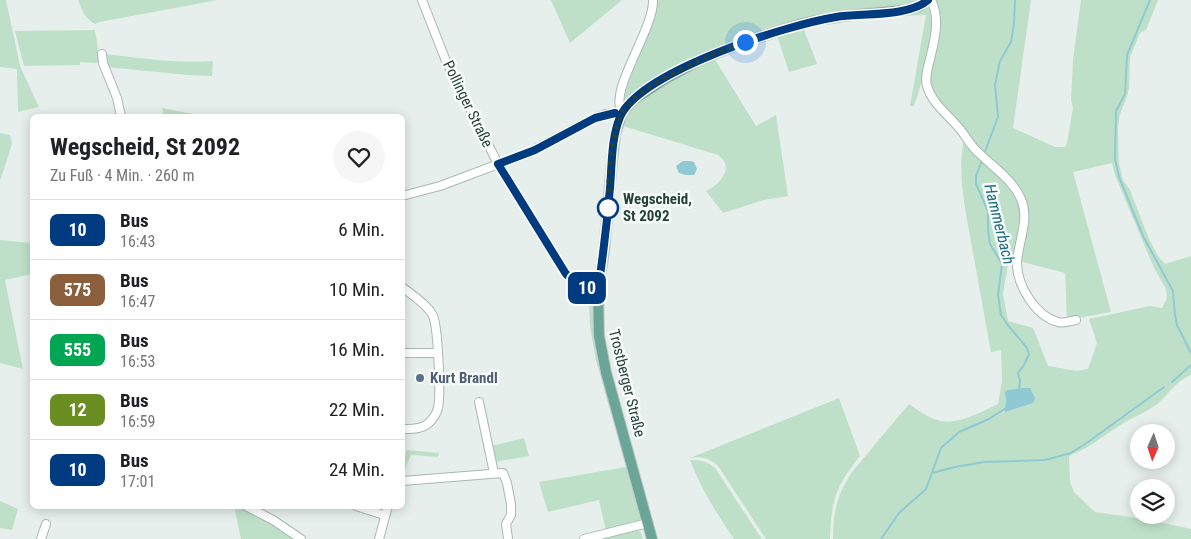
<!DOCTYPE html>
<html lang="de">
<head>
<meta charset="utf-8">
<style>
	:root { --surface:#fff; --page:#f6f6f6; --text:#202124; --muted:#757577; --line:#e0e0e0 }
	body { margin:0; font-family:"Roboto Condensed",sans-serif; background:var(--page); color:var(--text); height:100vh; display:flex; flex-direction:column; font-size:19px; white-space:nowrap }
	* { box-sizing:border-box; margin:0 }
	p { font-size:16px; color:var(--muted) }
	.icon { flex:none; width:28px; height:28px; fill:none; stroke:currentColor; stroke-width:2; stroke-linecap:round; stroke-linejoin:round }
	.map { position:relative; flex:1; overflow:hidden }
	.drawer { position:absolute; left:30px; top:114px; width:375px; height:395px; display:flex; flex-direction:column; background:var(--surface); border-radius:8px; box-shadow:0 2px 12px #0003 }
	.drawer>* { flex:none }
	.badge { padding:0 10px; border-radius:8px; font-size:18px; line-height:32px }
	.needle { width:32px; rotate:183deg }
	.fabs { position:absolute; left:1130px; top:424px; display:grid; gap:10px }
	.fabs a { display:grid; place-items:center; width:45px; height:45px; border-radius:50%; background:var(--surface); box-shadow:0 2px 12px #0003; font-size:25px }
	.you { position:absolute; width:25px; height:25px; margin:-12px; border:4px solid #fff; border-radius:50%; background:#1a73e8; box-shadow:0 0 0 8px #1a73e833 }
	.map>.badge { position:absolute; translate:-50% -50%; box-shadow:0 0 0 2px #fff }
	.round { display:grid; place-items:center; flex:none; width:52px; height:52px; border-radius:26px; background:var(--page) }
	.head { display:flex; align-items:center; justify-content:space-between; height:85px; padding:0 20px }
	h1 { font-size:24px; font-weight:700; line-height:38px }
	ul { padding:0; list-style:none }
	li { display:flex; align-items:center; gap:15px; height:60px; padding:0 20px; border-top:1px solid var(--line) }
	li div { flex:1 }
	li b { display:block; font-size:19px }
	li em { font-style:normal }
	li .badge { min-width:55px; font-weight:700; text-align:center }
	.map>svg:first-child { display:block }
	.green { fill:#bfe0c8; fill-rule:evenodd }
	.water { fill:#8ec9d4 }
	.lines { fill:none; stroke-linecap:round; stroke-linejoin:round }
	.stream { stroke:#8ec9d4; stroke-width:2 }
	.minor-casing { stroke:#a8b8b2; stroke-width:10 }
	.major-casing { stroke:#c2cac8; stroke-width:12 }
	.minor { stroke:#fff; stroke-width:8 }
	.major { stroke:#6aa596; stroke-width:10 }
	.line-casing { stroke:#fff; stroke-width:11 }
	.line { stroke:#003b80; stroke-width:8 }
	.walk { stroke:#24423a; stroke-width:5; stroke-dasharray:0 9 }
	.stop-dot { fill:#fff; stroke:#003b80; stroke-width:2.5 }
	.service-dot { fill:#5c6f8a; stroke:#f7fbf9; stroke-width:2 }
	.labels { text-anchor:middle; stroke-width:5; stroke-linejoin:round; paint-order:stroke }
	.street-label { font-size:15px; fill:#24423a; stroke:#f7fbf9 }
	.stop-label { font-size:15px; font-weight:bold; fill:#24423a; stroke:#f7fbf9; text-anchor:start }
	.service-label { font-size:15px; font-weight:bold; fill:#4e5e75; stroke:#f7fbf9; text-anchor:start }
	.water-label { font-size:16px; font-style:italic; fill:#1c6f80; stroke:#f7fbf9 }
</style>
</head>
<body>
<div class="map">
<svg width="1191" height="539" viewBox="0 0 1191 539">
	<rect width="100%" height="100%" fill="#e6efeb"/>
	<g class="green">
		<path d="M0 0H6L20 66 39 107 18 112 17 69 0 67Z"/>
		<path d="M78 0H218L99 22 95 24C85 18 82 11 78 0Z"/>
		<path d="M551 0H622L570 43Z"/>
		<path d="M654 0H923L919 3 753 36 623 104 622 93Z"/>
		<path d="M935 0H1031L1013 128 1055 147H1065L1067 143 1073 108 1071 100 1073 59 1081 0H1158L1146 30 1140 33 1130 57 1129 88 1127 97 1120 114 1118 128 1119 163 1123 180 1130 190 1149 239 1158 256 1165 264 1191 256V375C1175 382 1169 394 1156 405 1145 413 1133 417 1122 424 1104 435 1090 448 1069 456L1070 482 1074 492 1095 512 1144 519 1191 529V539H833C833 511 837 495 852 472L909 404C918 410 927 417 937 420 957 426 981 412 998 404L1002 381 1001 350 991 352C984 315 978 279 971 242 965 207 957 174 964 138L934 98 926 69 914 106H910L926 15 894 16 927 6 930 7ZM1112 163 1115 175 1154 268 1166 289 1167 298 1162 308 1150 306 1089 319 1097 343 1088 369 1077 371 1048 366 1033 328 1008 321 1003 294 1009 259 1016 260 1022 210 1019 261 1065 273 1067 320 1111 312 1073 172Z"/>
		<path d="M803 27 817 64 789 72 777 35Z"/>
		<path d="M95 30 100 62 94 63 80 62V65L24 66 15 31Z"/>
		<path d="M105 54C141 58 177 64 213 61L212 76 188 75 106 67Z"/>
		<path d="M714 58 756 126 776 115 788 196 764 200 723 213 706 191C719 185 736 167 718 155L620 125 625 113 639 99Z"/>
		<path d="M162 108 202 116H164Z"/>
		<path d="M0 133 10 135 12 144 0 181Z"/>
		<path d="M0 240 32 243V274L5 280 23 369 0 363Z"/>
		<path d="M562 274 572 285 590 297 592 302 594 331 599 363 642 519 641 521 606 531 599 500 548 512 539 482 626 467 596 360 590 327 589 307 583 297 567 282Z"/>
		<path d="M839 398 860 456C836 486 831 500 830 539H766L718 466C709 458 701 456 690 458Z"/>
		<path d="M524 438 529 456 495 462 491 446Z"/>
		<path d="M407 450 439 453 438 457 411 455 403 473V461Z"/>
		<path d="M690 460C701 460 707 461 715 468L762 539H734C717 514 701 489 690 460Z"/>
		<path d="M0 501 18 509 12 530 0 528Z"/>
		<path d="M236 506H241L297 539H241L235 511Z"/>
		<path d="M636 530 640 531 643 539H603V538Z"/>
	</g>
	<g class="water">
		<path d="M683 161H690L694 162 697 169 694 175H686L679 173 676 166Z"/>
		<path d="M1024 388H1030L1035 398 1033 403 1005 412 1006 401 1005 393 1007 390Z"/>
	</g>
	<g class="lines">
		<g class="stream">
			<path d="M1150 0 1127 55 1125 94 1116 111 1115 159 1119 177 1143 236 1173 291 1175 315 1177 325 1191 353"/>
			<path d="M984 154 998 117 995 85 1000 61 1011 42 1014 24 1015 0"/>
			<path d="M983 158 976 176V184L988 211V230L990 244 1002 264 998 295 1001 315 1007 324 1027 348 1029 354 1024 365 1018 373 1020 381 1019 390"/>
			<path d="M1172 382 1191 365"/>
			<path d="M932 473 955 467 984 462 1045 460 1071 453 1088 442 1164 387"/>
			<path d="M881 539 899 513 926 489 941 448 959 432 989 419 1006 408"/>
		</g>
		<g class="minor-casing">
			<g id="minor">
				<path d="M422 0 446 61 498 164 566 274 580 285 598 290"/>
				<path d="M931 0C941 19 934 43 929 63 927 71 925 78 927 86 932 103 947 114 959 128 966 136 971 147 980 154 994 168 1013 180 1021 199 1030 220 1018 241 1017 263 1017 285 1035 316 1058 322 1063 324 1070 321 1076 320"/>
				<path d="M102 54 103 63 117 98 121 116"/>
				<path d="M402 196 440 186 528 153 595 118 606 114 622 113C608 90 654 30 653 0"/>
				<path d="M402 287C412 295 428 305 433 316 438 327 441 395 438 408 437 411 436 415 433 418 426 429 415 429 402 429"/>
				<path d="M402 353H438"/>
				<path d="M479 402 494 473"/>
				<path d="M402 481 503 473 507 483 511 504V515L506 524 508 539"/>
				<path d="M246 506 273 520 301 539"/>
				<path d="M356 506 384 515"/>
				<path d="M41 539 46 524"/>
				<path d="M379 539 388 506"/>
				<path d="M584 539 648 523"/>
			</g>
		</g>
		<g class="major-casing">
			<path id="major" d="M652 539 606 372 599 336 598 290 604 251 612 161 615 135 622 113 633 100 665 79 702 59 745 42 800 24 818 20 852 15 906 10 918 7 928 0"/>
		</g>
		<use href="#minor" class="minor"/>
		<use href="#major" class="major"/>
	</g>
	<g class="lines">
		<g class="line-casing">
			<path id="line" d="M615 113 595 118 535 150 498 164 566 274 580 285 598 290C603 256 607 223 610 188 612 165 611 139 620 117 640 71 787 25 836 17 862 13 909 17 928 0"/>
		</g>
		<use href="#line" class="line"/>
		<path class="walk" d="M608 208C608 186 611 135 621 115 637 83 713 54 745 42"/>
	</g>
	<circle class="stop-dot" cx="608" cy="208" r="10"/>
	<circle class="service-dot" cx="420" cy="378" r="5"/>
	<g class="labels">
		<g class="street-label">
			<text transform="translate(468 104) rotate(64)" y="5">Pollinger Straße</text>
			<text transform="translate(627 383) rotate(76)" y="5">Trostberger Straße</text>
		</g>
		<g class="stop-label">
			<text x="623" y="204">Wegscheid,<tspan x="623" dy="17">St 2092</tspan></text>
		</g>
		<g class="service-label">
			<text x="430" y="383">Kurt Brandl</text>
		</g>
		<g class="water-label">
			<text transform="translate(1000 224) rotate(76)" y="6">Hammerbach</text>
		</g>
	</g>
</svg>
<div class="fabs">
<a><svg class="needle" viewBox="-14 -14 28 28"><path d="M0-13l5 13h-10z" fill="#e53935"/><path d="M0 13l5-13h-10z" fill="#757577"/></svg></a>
<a><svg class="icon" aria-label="layers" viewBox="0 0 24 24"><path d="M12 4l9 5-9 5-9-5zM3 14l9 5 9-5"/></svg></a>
</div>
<div class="you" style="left:745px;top:42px"></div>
<b class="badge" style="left:587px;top:288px;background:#003b80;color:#fff">10</b>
<section class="drawer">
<div class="head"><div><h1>Wegscheid, St 2092</h1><p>Zu Fuß · 4 Min. · 260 m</p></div><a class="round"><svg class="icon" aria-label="heart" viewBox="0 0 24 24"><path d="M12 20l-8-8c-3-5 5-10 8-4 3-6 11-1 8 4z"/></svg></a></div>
<ul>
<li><span class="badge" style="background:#003b80;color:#fff">10</span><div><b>Bus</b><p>16:43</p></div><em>6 Min.</em></li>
<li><span class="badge" style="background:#8b5e3c;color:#fff">575</span><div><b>Bus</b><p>16:47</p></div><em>10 Min.</em></li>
<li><span class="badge" style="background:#00a651;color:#fff">555</span><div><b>Bus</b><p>16:53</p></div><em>16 Min.</em></li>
<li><span class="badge" style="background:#6b8e23;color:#fff">12</span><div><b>Bus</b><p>16:59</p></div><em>22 Min.</em></li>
<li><span class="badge" style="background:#003b80;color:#fff">10</span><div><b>Bus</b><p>17:01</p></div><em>24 Min.</em></li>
</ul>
</section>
</div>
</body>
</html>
